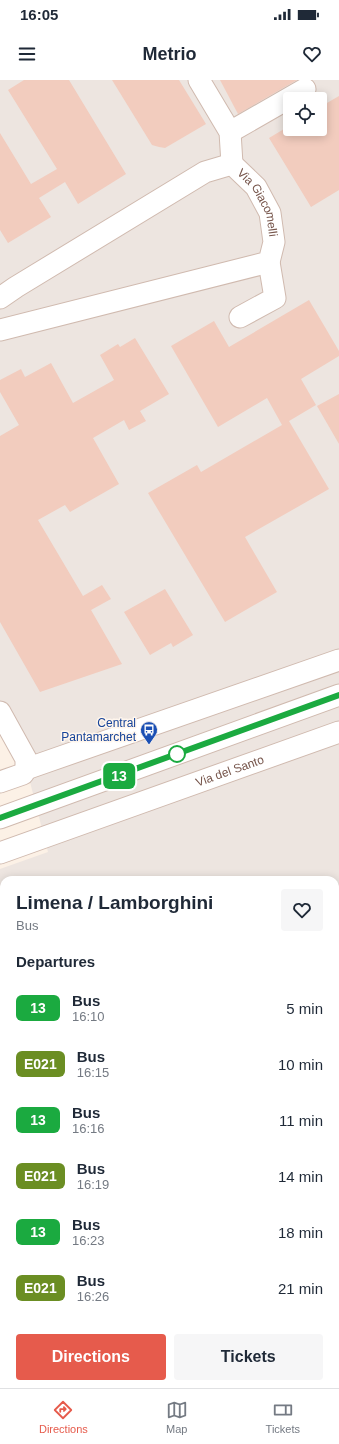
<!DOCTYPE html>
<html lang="en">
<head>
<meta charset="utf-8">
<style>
	:root { --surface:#fff; --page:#f6f6f7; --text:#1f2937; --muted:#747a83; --line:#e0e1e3; --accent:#e65b4c }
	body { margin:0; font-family:Helvetica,sans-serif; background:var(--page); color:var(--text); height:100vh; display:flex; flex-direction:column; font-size:15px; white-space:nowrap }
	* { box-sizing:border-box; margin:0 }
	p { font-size:13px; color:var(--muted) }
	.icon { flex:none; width:22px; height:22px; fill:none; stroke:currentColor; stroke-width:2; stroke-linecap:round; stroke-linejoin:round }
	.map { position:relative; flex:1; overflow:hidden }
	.side { position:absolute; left:0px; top:796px; width:339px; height:512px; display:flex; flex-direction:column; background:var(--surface); border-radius:12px 12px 0 0; box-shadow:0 2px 10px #0003 }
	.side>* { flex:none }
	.badge { padding:0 8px; border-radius:6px; font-size:14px; line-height:26px }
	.controls { position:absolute; left:283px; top:12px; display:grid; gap:8px }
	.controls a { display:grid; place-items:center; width:44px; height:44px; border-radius:4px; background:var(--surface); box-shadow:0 2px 10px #0003; font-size:20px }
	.map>.badge { position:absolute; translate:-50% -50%; box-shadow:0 0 0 2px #fff }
	h2 { padding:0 16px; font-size:15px; line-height:36px }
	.round { display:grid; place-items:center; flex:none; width:42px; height:42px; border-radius:4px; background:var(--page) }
	.head { display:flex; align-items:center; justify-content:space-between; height:68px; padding:0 16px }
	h1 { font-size:19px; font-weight:700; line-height:30px }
	.action { display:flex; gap:8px; margin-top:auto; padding:8px 16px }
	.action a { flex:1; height:46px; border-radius:4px; background:var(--accent); color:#fff; font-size:16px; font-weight:700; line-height:46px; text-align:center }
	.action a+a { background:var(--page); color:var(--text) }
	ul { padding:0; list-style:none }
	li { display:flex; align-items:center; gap:12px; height:56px; padding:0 16px }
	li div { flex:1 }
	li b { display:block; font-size:15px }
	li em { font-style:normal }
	li .badge { min-width:44px; font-weight:700; text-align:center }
	.status { display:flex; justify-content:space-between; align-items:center; height:28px; padding:0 20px; background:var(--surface); direction:ltr }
	.status svg { height:11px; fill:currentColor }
	header { display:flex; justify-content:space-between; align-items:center; height:52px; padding:0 16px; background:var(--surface); font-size:18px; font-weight:700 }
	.tabs { display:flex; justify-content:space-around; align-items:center; height:56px; border-top:1px solid var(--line); background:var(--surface); font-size:11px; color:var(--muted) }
	.tabs a { display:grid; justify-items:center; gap:2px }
	.tabs .on { color:var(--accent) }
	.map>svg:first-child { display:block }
	.industrial { fill:#ede5e0; fill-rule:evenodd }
	.building { fill:#f2ccbe }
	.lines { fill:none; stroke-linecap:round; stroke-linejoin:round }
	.minor-casing { stroke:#d0baaf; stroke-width:23 }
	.minor { stroke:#fff; stroke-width:21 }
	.line-casing { stroke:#fff; stroke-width:9 }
	.line { stroke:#1baa40; stroke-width:6 }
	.stop-dot { fill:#fff; stroke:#1baa40; stroke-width:2 }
	.labels { text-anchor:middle; stroke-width:3; stroke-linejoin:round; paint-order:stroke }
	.street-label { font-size:12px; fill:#76554b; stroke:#fff6ed }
	.transit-label { font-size:12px; fill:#164399; stroke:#fff6ed; text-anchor:end }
</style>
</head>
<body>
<div class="status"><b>16:05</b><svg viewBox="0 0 49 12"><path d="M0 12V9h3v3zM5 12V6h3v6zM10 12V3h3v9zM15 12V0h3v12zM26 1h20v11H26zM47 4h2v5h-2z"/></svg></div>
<header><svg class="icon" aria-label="menu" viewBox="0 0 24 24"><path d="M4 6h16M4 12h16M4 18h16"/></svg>Metrio<svg class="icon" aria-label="heart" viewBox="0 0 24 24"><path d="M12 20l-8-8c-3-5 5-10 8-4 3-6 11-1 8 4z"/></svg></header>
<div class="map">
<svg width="339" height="1308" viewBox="0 0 339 1308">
	<rect width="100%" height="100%" fill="#fcf1e6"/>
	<path class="industrial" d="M0 0H339V1308H0V789L48 772 21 667 0 628ZM290 19H320V49H290ZM4 800H335V1304H4Z"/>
	<g class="building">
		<path d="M24 0H69L126 94 78 124 65 102 39 118 51 137 8 163 0 150V53L31 104 57 89 8 10Z"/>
		<path d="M112 0H179L206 44 165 68 159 67 152 65Z"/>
		<path d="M220 0H297L238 34Z"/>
		<path d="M339 16V110L311 127 269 58 284 49H320V27Z"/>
		<path d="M309 220 339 271V276L301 299 316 325 284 344 289 341 329 409 245 457 277 512 225 542 148 413 197 385 201 392 282 345 267 318 218 347 171 266 214 241 229 267Z"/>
		<path d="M135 258 169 314 140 331 146 341 129 350 124 340 93 358 119 404 70 432 65 425 38 440 83 516 102 505 111 519 91 530 122 584 40 612 0 542V356L19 345 0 312V300L21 289 25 297 51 283 73 323 114 300 100 275 118 264 120 267Z"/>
		<path d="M339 314V364L317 326Z"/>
		<path d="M165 509 193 555 173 567 171 563 150 575 124 532Z"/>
	</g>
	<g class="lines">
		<g class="minor-casing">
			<g id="minor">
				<path d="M199 0 230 52 232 84"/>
				<path d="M230 52 305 9"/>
				<path id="s1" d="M0 218 16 207 205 92 232 84 256 107 270 133 274 162 269 182 0 250"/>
				<path d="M240 237 275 218 269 182"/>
				<path d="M0 632 26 679V689"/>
				<path d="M26 689 339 580"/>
				<path d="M0 702 23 694 26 689"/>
				<path d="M0 738 339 615"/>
				<path id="s2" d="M0 773 339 652"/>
				<path d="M0 1062 4 1075"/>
				<path d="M0 1138 4 1137"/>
				<path d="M335 1243 339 1241"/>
				<path d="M0 1281 4 1280"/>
				<path d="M76 1304V1308"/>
				<path d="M41 1308 42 1304"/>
				<path d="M156 1308 167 1304"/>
			</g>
		</g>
		<use href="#minor" class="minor"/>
	</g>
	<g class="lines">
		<g class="line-casing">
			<path id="line" d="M0 738 339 615"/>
		</g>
		<use href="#line" class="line"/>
	</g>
	<defs>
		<g id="bus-pin" transform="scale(0.9)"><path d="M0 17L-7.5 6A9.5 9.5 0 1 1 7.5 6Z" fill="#1a4fb4" stroke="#fff6ed"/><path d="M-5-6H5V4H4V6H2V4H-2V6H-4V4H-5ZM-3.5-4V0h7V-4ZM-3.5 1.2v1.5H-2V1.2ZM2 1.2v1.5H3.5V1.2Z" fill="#fff"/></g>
	</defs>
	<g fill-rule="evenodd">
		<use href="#bus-pin" x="149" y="650"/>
	</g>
	<circle class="stop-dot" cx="177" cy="674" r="8"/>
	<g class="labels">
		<g class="street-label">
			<text dy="4" stroke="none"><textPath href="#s1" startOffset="317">Via Giacomelli</textPath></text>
			<text dy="4" stroke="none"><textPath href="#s2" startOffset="244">Via del Santo</textPath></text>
		</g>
		<g class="transit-label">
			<text x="136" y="647">Central<tspan x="136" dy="14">Pantamarchet</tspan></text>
		</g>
	</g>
</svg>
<div class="controls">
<a><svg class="icon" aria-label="locate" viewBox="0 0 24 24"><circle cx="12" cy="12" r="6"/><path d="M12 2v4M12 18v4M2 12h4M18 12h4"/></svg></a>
</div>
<b class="badge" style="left:119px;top:696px;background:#1baa40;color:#fff">13</b>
<section class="side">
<div class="head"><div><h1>Limena / Lamborghini</h1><p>Bus</p></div><a class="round"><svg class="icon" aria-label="heart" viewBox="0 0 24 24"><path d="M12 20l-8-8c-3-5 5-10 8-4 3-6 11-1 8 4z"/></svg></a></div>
<h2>Departures</h2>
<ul>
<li><span class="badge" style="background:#1baa40;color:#fff">13</span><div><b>Bus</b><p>16:10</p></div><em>5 min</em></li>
<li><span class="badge" style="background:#6b8e23;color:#fff">E021</span><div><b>Bus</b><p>16:15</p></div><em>10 min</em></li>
<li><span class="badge" style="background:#1baa40;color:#fff">13</span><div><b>Bus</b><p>16:16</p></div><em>11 min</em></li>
<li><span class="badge" style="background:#6b8e23;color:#fff">E021</span><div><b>Bus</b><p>16:19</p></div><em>14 min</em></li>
<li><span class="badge" style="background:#1baa40;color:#fff">13</span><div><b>Bus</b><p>16:23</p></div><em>18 min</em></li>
<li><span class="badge" style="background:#6b8e23;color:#fff">E021</span><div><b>Bus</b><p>16:26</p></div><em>21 min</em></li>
</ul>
<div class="action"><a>Directions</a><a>Tickets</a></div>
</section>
</div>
<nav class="tabs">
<a class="on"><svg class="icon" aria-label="directions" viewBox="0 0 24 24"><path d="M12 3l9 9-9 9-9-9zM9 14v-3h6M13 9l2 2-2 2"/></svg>Directions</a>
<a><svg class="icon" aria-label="map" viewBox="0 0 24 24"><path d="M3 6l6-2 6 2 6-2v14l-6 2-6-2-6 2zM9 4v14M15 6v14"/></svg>Map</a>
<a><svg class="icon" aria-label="tickets" viewBox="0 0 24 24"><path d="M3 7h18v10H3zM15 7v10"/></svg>Tickets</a>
</nav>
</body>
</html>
